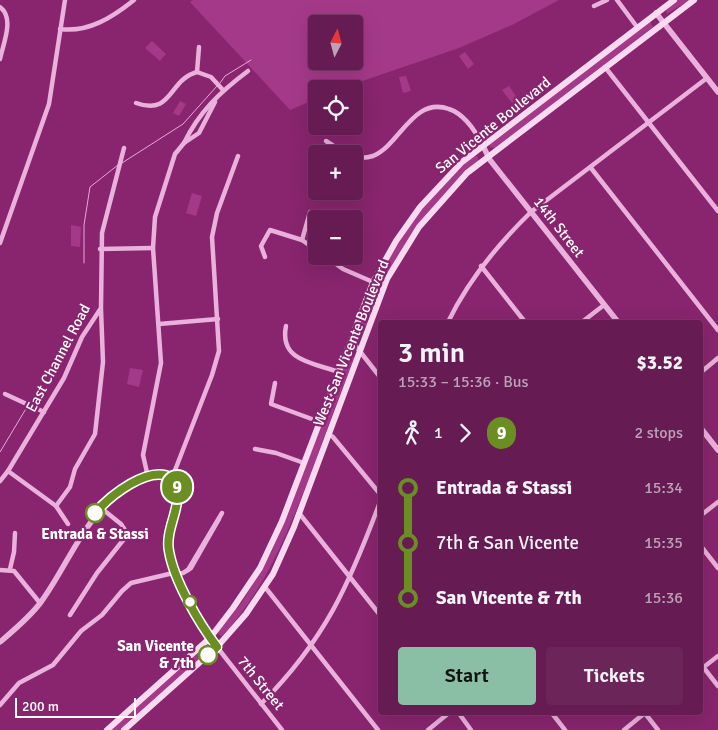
<!DOCTYPE html>
<html lang="en">
<head>
<meta charset="utf-8">
<style>
	:root { --surface:#661c52; --page:#6c2559; --text:#f1f3f6; --muted:#bca1b8; --line:#793a69; --accent:#8abfa5 }
	body { margin:0; font-family:Signika,sans-serif; background:var(--page); color:var(--text); height:100vh; display:flex; flex-direction:column; font-size:19px; white-space:nowrap }
	* { box-sizing:border-box; margin:0 }
	p { font-size:16px; color:var(--muted) }
	.icon { flex:none; width:28px; height:28px; fill:none; stroke:currentColor; stroke-width:2; stroke-linecap:round; stroke-linejoin:round }
	.map { position:relative; flex:1; overflow:hidden }
	.sheet { position:absolute; left:378px; top:320px; width:325px; height:395px; display:flex; flex-direction:column; background:var(--surface); border-radius:5px; box-shadow:0 5px 20px #0002,0 0 0 1px var(--line) }
	.sheet>* { flex:none }
	.badge { padding:0 10px; border-radius:16px; font-size:18px; line-height:32px }
	.needle { width:32px; rotate:6deg }
	.buttons { position:absolute; left:308px; top:15px; display:grid; gap:10px }
	.buttons a { display:grid; place-items:center; width:55px; height:55px; border-radius:5px; background:var(--surface); box-shadow:0 5px 20px #0002,0 0 0 1px var(--line); font-size:25px }
	.scale { position:absolute; left:15px; bottom:12px; width:121px; box-sizing:border-box; padding-left:5px; border:2px solid #fff; border-top:0; font-size:14px; line-height:18px; white-space:nowrap; color:#fff; -webkit-text-stroke:4px #88256e; paint-order:stroke }
	.map>.badge { position:absolute; translate:-50% -50%; box-shadow:0 0 0 2px #fff }
	.legs { display:flex; align-items:center; gap:8px; height:55px; padding:0 20px; font-size:16px }
	.legs p { margin-inline-start:auto }
	.overview { display:flex; align-items:center; justify-content:space-between; height:85px; padding:0 20px }
	h1 { font-size:28px; font-weight:600; line-height:38px }
	.button { display:flex; gap:10px; margin-top:auto; padding:10px 20px }
	.button a { flex:1; height:58px; border-radius:5px; background:var(--accent); color:#111; font-size:20px; font-weight:600; line-height:58px; text-align:center }
	.button a+a { background:var(--page); color:var(--text) }
	ul { padding:0 20px; list-style:none }
	li { display:flex; align-items:center; gap:18px; height:55px; font-size:19px }
	li i { display:grid; place-items:center; width:8px; height:100%; margin:0 6px; background:currentColor }
	li i::after { content:''; width:12px; height:12px; margin:-6px; border:4px solid; border-radius:50%; background:var(--surface) }
	li p { margin-inline-start:auto }
	li:first-child i { background:linear-gradient(#0000 50%,currentColor 0) }
	li:last-child i { background:linear-gradient(currentColor 50%,#0000 0) }
	.map>svg:first-child { display:block }
	.green { fill:#a53989; fill-rule:evenodd }
	.lines { fill:none; stroke-linecap:round; stroke-linejoin:round }
	.stream { stroke:#eaa5d9; stroke-width:1 }
	.minor { stroke:#e9b1db; stroke-width:4.5 }
	.tertiary { stroke:#e9b1db; stroke-width:5.5 }
	.secondary { stroke:#f8dbf0; stroke-width:6 }
	.line-1-casing { stroke:#fff; stroke-width:11 }
	.line-1 { stroke:#6b8e23; stroke-width:8 }
	.stop-1-dot { fill:#fff; stroke:#6b8e23; stroke-width:2.5 }
	.labels { text-anchor:middle; stroke-width:4.5; stroke-linejoin:round; paint-order:stroke }
	.street-label { font-size:15px; fill:#fff; stroke:#88256e }
	.stop-label { font-size:15px; font-weight:bold; fill:#fff; stroke:#88256e }
</style>
</head>
<body>
<div class="map">
<svg width="718" height="730" viewBox="0 0 718 730">
	<rect width="100%" height="100%" fill="#88256e"/>
	<g class="green">
		<path d="M193 0H559L512 25 459 48 339 89H316V99L290 110 190 2ZM316 24H354V61H316Z"/>
		<path d="M677 0H689L667 14 666 9Z"/>
		<path d="M650 21 653 27 495 148 490 147 489 144Z"/>
		<path d="M152 41 166 54 160 61 145 48Z"/>
		<path d="M465 52 474 64 468 69 459 56Z"/>
		<path d="M406 76 411 91 403 93 399 77Z"/>
		<path d="M509 86 518 99 512 103 502 90Z"/>
		<path d="M180 101 186 104 179 116 173 113Z"/>
		<path d="M475 155 478 157V161C418 215 391 260 362 335L357 336C357 327 363 316 366 307 387 247 427 196 475 155Z"/>
		<path d="M192 193 202 196 196 216 186 213Z"/>
		<path d="M71 225 81 227 80 247 71 246Z"/>
		<path d="M349 354 354 358C339 396 325 434 311 473 288 532 266 589 222 636L219 635 218 632 242 602 272 551Z"/>
		<path d="M130 368 143 370 139 387 127 384Z"/>
		<path d="M206 646 209 648 208 652 121 730H110Z"/>
	</g>
	<g class="lines">
		<g class="stream">
			<path d="M220 83 225 76 251 60"/>
			<path d="M122 163 183 124 217 86"/>
			<path d="M84 263V225L90 187 118 165"/>
			<path d="M30 403 37 391"/>
			<path d="M0 452 27 407"/>
		</g>
		<g class="minor">
			<path d="M617 0 637 27"/>
			<path d="M594 6 607 0"/>
			<path d="M0 7C15 18 3 44 0 59"/>
			<path d="M60 29C88 33 113 17 134 0"/>
			<path d="M605 67 718 211"/>
			<path d="M197 72 199 47"/>
			<path d="M136 103C173 116 168 80 197 72L211 77 223 90"/>
			<path d="M326 141 346 154"/>
			<path d="M184 143C199 112 220 92 248 71"/>
			<path d="M354 157C360 158 367 158 373 156 400 145 413 96 449 109 464 114 476 132 483 146"/>
			<path d="M591 168 718 330"/>
			<path d="M302 240 310 212"/>
			<path d="M0 243 49 104 65 0"/>
			<path d="M100 249 153 248"/>
			<path d="M325 256 343 269 373 282"/>
			<path d="M265 257 261 246 270 230 302 240 316 250"/>
			<path d="M481 266 525 322"/>
			<path d="M448 322C469 279 497 245 531 212L707 78"/>
			<path d="M582 322 604 305"/>
			<path d="M159 324 218 319"/>
			<path d="M286 326C279 361 313 363 339 372"/>
			<path d="M351 340 380 377"/>
			<path d="M700 373 718 358"/>
			<path d="M275 383 271 404 320 422"/>
			<path d="M5 394 44 412"/>
			<path d="M328 434 333 437 380 494"/>
			<path d="M255 449 276 453 304 463"/>
			<path d="M8 471 56 506 68 524"/>
			<path d="M148 477 143 455 161 363 153 248 155 217 175 154 184 143 199 133 215 102"/>
			<path d="M172 478 212 375 219 351 212 237 217 213 238 156"/>
			<path d="M0 481 8 471 64 378 82 337 101 308 102 233 124 148"/>
			<path d="M56 506 70 487 75 469 95 434 103 362 101 309"/>
			<path d="M299 513 380 615"/>
			<path d="M700 516 718 502"/>
			<path d="M700 545 718 568"/>
			<path d="M10 569 14 552 15 533"/>
			<path d="M0 570 14 571 40 603"/>
			<path d="M188 570 222 513"/>
			<path d="M265 587 378 730"/>
			<path d="M70 615 97 573 124 539 125 530 121 524 101 508"/>
			<path d="M210 638 282 730"/>
			<path d="M700 663 718 686"/>
			<path d="M700 670 718 656"/>
			<path d="M261 704C325 640 349 585 380 502"/>
			<path d="M0 705 19 683 53 665 81 631 102 615 122 591 131 583 169 574 183 573 191 568 219 519"/>
			<path d="M458 712 471 730"/>
			<path d="M551 712 565 730"/>
			<path d="M644 712 658 730"/>
			<path d="M428 730 450 712"/>
			<path d="M624 730 646 712"/>
		</g>
		<g class="tertiary">
			<path d="M656 13 718 92"/>
			<path d="M483 146 490 160 618 322"/>
			<path d="M700 427 718 450"/>
			<path d="M0 642C14 630 30 617 41 602 73 558 89 501 143 479 153 475 162 472 172 478 188 500 166 523 168 548 171 577 196 612 210 638"/>
		</g>
		<g class="secondary">
			<path d="M107 730 210 638 233 608 260 568 282 521 373 282 396 241 420 207 462 162 674 0"/>
			<path d="M124 730 217 647 246 614 273 574 294 527 387 279 419 227 467 173 694 0"/>
		</g>
	</g>
	<g class="lines">
		<g class="line-1-casing">
			<path id="line-1" d="M95 513C110 496 149 464 172 478 188 500 164 526 169 551 174 581 199 623 217 647L208 655"/>
		</g>
		<use href="#line-1" class="line-1"/>
	</g>
	<g class="stop-1-dot">
		<circle cx="95" cy="513" r="9"/>
		<circle cx="190" cy="602" r="6"/>
		<circle cx="208" cy="655" r="9"/>
	</g>
	<g class="labels">
		<g class="street-label">
			<text transform="translate(493 125) rotate(-39)" y="5">San Vicente Boulevard</text>
			<text transform="translate(559 227) rotate(52)" y="5">14th Street</text>
			<text transform="translate(351 343) rotate(-68)" y="5">West San Vicente Boulevard</text>
			<text transform="translate(58 358) rotate(-62)" y="5">East Channel Road</text>
			<text transform="translate(261 683) rotate(51)" y="5">7th Street</text>
		</g>
		<g class="stop-label">
			<text x="95" y="539">Entrada &amp; Stassi</text>
			<text x="194" y="651" text-anchor="end">San Vicente<tspan x="194" dy="17">&amp; 7th</tspan></text>
		</g>
	</g>
</svg>
<div class="buttons">
<a><svg class="needle" viewBox="-14 -14 28 28"><path d="M0-13l5 13h-10z" fill="#e53935"/><path d="M0 13l5-13h-10z" fill="#bca1b8"/></svg></a>
<a><svg class="icon" aria-label="locate" viewBox="0 0 24 24"><circle cx="12" cy="12" r="6"/><path d="M12 2v4M12 18v4M2 12h4M18 12h4"/></svg></a>
<a>+</a>
<a>−</a>
</div>
<div class="scale">200 m</div>
<b class="badge" style="left:177px;top:487px;background:#6b8e23;color:#fff">9</b>
<section class="sheet">
<div class="overview"><div><h1>3 min</h1><p>15:33 – 15:36 · Bus</p></div><b>$3.52</b></div>
<div class="legs"><svg class="icon" aria-label="walk" viewBox="0 0 24 24"><circle cx="13" cy="4" r="2"/><path d="M13 8l-2 6 4 7M11 14l-3 7M7 12l3-4h3l4 4"/></svg>1<svg class="icon" aria-label="forward" viewBox="0 0 24 24"><path d="M9 5l7 7-7 7"/></svg><b class="badge" style="background:#6b8e23;color:#fff">9</b><p>2 stops</p></div>
<ul>
<li><i style="color:#6b8e23"></i><b>Entrada &amp; Stassi</b><p>15:34</p></li>
<li><i style="color:#6b8e23"></i><span>7th &amp; San Vicente</span><p>15:35</p></li>
<li><i style="color:#6b8e23"></i><b>San Vicente &amp; 7th</b><p>15:36</p></li>
</ul>
<div class="button"><a>Start</a><a>Tickets</a></div>
</section>
</div>
</body>
</html>
